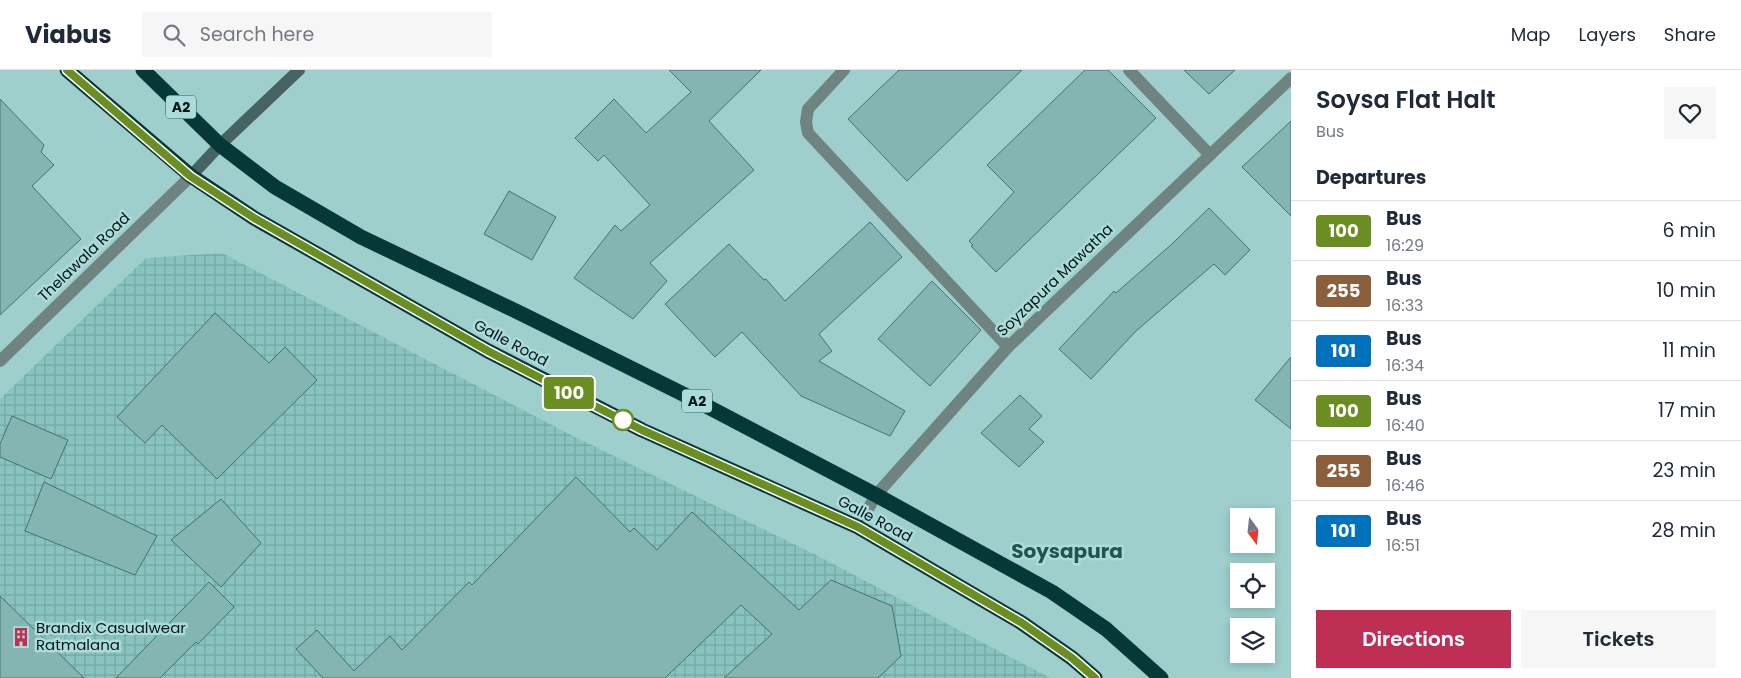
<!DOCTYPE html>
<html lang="en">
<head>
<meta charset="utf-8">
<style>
	:root { --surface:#fff; --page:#f6f6f7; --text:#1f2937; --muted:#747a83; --line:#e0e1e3; --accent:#bf2f53 }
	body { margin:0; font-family:Poppins,sans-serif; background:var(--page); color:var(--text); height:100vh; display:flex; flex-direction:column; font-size:19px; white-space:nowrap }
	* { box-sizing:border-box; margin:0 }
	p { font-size:16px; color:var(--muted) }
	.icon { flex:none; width:28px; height:28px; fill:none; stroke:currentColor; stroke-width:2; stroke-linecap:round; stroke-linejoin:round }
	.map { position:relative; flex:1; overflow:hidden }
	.drawer { display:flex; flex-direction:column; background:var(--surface); width:450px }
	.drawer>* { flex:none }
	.badge { padding:0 10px; border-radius:4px; font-size:18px; line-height:32px }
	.needle { width:32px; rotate:165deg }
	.controls { position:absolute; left:1230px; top:438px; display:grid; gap:10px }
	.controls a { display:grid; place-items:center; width:45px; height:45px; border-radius:0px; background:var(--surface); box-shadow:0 2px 8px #0003; font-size:25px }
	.map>.badge { position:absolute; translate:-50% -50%; box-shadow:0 0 0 2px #fff }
	h2 { padding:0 25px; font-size:19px; line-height:45px }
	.round { display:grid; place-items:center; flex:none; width:52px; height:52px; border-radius:0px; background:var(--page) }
	.summary { display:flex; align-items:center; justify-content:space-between; height:85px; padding:0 25px }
	h1 { font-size:24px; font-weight:600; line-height:38px }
	.action { display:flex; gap:10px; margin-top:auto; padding:10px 25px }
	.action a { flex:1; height:58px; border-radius:0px; background:var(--accent); color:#fff; font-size:20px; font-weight:600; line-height:58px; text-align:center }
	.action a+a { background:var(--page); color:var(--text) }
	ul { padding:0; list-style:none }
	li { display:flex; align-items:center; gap:15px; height:60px; padding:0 25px; border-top:1px solid var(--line) }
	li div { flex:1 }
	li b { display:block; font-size:19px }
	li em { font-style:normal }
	li .badge { min-width:55px; font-weight:700; text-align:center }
	header { display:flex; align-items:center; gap:30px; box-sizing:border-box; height:70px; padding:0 25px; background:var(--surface); border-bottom:1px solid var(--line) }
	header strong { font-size:24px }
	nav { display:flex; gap:28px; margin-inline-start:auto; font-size:18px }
	.search { width:350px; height:45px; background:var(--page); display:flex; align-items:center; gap:12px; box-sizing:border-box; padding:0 18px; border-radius:0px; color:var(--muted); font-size:19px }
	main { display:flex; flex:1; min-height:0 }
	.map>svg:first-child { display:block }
	.industrial { fill:url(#industrial-grid) }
	.building { fill:#84b5b2; stroke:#447270 }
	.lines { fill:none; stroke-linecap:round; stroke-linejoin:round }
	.street { stroke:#6f8381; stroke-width:12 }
	.secondary { stroke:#456361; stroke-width:12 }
	.highway { stroke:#053937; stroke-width:15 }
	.line-casing { stroke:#fff; stroke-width:11 }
	.line { stroke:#6b8e23; stroke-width:8 }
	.stop-dot { fill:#fff; stroke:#6b8e23; stroke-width:2.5 }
	.labels { text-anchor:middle; stroke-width:5; stroke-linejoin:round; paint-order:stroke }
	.shield { fill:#abdcd9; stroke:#365150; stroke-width:1 }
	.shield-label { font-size:14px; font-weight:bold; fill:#041615 }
	.street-label { font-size:15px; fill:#041615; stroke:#abdcd9 }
	.poi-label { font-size:15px; fill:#041615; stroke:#abdcd9; text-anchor:start }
	.district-label { font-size:20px; font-weight:bold; fill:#245350; stroke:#abdcd9 }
</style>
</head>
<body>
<header>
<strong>Viabus</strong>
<div class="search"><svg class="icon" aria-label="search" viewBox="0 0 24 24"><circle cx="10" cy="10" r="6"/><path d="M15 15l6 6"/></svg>Search here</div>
<nav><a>Map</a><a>Layers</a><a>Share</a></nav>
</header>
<main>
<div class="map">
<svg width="1291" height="608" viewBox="0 0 1291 608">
	<defs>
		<pattern id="industrial-grid" width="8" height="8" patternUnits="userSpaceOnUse" patternTransform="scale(1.25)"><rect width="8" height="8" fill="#89c3bf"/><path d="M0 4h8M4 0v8" fill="none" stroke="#75a7a3"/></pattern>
	</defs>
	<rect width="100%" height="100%" fill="#9ecfcc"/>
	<path class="industrial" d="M222 183 569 364 820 487 1050 608H0V329L146 188Z"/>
	<g class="building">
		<path d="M669 0H761L709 51 754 100 650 193 667 211 633 249 574 208 615 155 621 161 650 135 604 85 598 91 575 68 614 29 646 63 691 22Z"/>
		<path d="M899 0H1022L907 111 848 49Z"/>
		<path d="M1085 0H1108L1156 48 996 202 971 176 973 175 969 171 1014 122 987 95Z"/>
		<path d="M1184 0H1235L1209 24Z"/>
		<path d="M0 29 44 75 41 82 54 95 32 116 81 169 0 245Z"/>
		<path d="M1291 51V146L1242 97Z"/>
		<path d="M509 121 556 147 532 190 484 164Z"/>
		<path d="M1209 138 1250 180 1225 205 1214 194 1136 261 1091 309 1059 279 1114 221 1116 223 1173 173Z"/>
		<path d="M870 152 902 187 819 264 832 281 819 291 905 341 890 366 801 326 742 262 715 287 665 234 729 174 764 210 766 209 785 231Z"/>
		<path d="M932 211 981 260 930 316 878 269Z"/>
		<path d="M215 243 269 293 285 277 317 310 217 409 162 355 145 373 117 347Z"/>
		<path d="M1291 287V359L1255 330Z"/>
		<path d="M1020 325 1042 346 1029 359 1044 372 1019 397 981 363Z"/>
		<path d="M12 346 68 370 51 409 0 387V374Z"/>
		<path d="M576 407 630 462 634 458 657 480 692 442 799 540 831 510 892 536 901 586 878 608H724L772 564 741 535 665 608H323L296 579 317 560 354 601 390 566 402 580 469 512 472 515Z"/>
		<path d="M44 412 157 466 135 505 25 461Z"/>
		<path d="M221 429 261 473 221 517 171 470Z"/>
		<path d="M209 512 234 537 198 574 196 572 160 608H116Z"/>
		<path d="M0 526 84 608H0Z"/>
	</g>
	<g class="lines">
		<g class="street">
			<path d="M844 0 808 39 806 52 808 63 1008 277"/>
			<path d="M1210 85 1291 8"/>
			<path d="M0 291 191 106"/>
			<path d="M858 457 876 425 1008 277 1210 85 1129 0"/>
		</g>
		<path class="secondary" d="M191 106 220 75 299 0"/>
		<g class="highway">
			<path d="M67 0 191 106 254 148 488 281 642 360 858 457 1022 553 1072 588 1095 608"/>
			<path d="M143 0 220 75 275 117 361 167 522 244 693 329 876 425 1052 522 1106 559 1161 608"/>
		</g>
	</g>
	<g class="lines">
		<g class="line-casing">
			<path id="line" d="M67 0 190 106 254 148 488 281 573 325 642 360 858 457 1022 553 1072 588 1095 608"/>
		</g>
		<use href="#line" class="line"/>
	</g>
	<defs>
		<g id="building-bare" transform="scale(1.5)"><path d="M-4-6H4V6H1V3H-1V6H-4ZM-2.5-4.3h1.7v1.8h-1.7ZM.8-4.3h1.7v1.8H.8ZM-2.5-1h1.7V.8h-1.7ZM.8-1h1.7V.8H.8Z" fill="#bf2f53" stroke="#abdcd9" stroke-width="2.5" paint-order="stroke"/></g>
	</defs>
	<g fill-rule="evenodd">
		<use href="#building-bare" x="21" y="567"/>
	</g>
	<circle class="stop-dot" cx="623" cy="350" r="10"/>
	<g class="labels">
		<g class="shield">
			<rect x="166" y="25.5" width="30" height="23" rx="4"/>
			<rect x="682" y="319.5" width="30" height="23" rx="4"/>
		</g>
		<g class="shield-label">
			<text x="181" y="42">A2</text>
			<text x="697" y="336">A2</text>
		</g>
		<g class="street-label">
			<text transform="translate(84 187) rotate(-44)" y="5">Thelawala Road</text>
			<text transform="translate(1055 210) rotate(-44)" y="5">Soyzapura Mawatha</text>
			<text transform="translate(511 273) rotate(28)" y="5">Galle Road</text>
			<text transform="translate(875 449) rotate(28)" y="5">Galle Road</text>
		</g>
		<g class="poi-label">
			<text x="36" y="563">Brandix Casualwear<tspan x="36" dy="17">Ratmalana</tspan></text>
		</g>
		<g class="district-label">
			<text x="1067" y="488">Soysapura</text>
		</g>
	</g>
</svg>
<div class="controls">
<a><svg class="needle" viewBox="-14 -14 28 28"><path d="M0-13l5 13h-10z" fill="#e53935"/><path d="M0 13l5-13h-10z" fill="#747a83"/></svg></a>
<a><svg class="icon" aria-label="locate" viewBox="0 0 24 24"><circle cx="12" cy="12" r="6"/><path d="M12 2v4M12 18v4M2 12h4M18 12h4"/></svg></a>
<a><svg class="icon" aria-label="layers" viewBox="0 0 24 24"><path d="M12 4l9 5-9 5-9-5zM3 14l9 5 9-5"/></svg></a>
</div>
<b class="badge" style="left:569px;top:323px;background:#6b8e23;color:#fff">100</b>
</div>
<section class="drawer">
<div class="summary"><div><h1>Soysa Flat Halt</h1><p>Bus</p></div><a class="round"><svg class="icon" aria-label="heart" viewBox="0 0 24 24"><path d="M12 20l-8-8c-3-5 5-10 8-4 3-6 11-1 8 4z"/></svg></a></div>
<h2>Departures</h2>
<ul>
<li><span class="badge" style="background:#6b8e23;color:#fff">100</span><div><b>Bus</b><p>16:29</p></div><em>6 min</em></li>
<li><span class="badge" style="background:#8b5e3c;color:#fff">255</span><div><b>Bus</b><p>16:33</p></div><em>10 min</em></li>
<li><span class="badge" style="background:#0072bc;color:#fff">101</span><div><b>Bus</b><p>16:34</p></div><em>11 min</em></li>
<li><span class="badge" style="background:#6b8e23;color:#fff">100</span><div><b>Bus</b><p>16:40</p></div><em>17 min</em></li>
<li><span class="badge" style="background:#8b5e3c;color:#fff">255</span><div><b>Bus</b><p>16:46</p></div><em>23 min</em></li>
<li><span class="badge" style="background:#0072bc;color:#fff">101</span><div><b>Bus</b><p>16:51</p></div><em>28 min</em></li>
</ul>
<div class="action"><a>Directions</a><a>Tickets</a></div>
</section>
</main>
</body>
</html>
